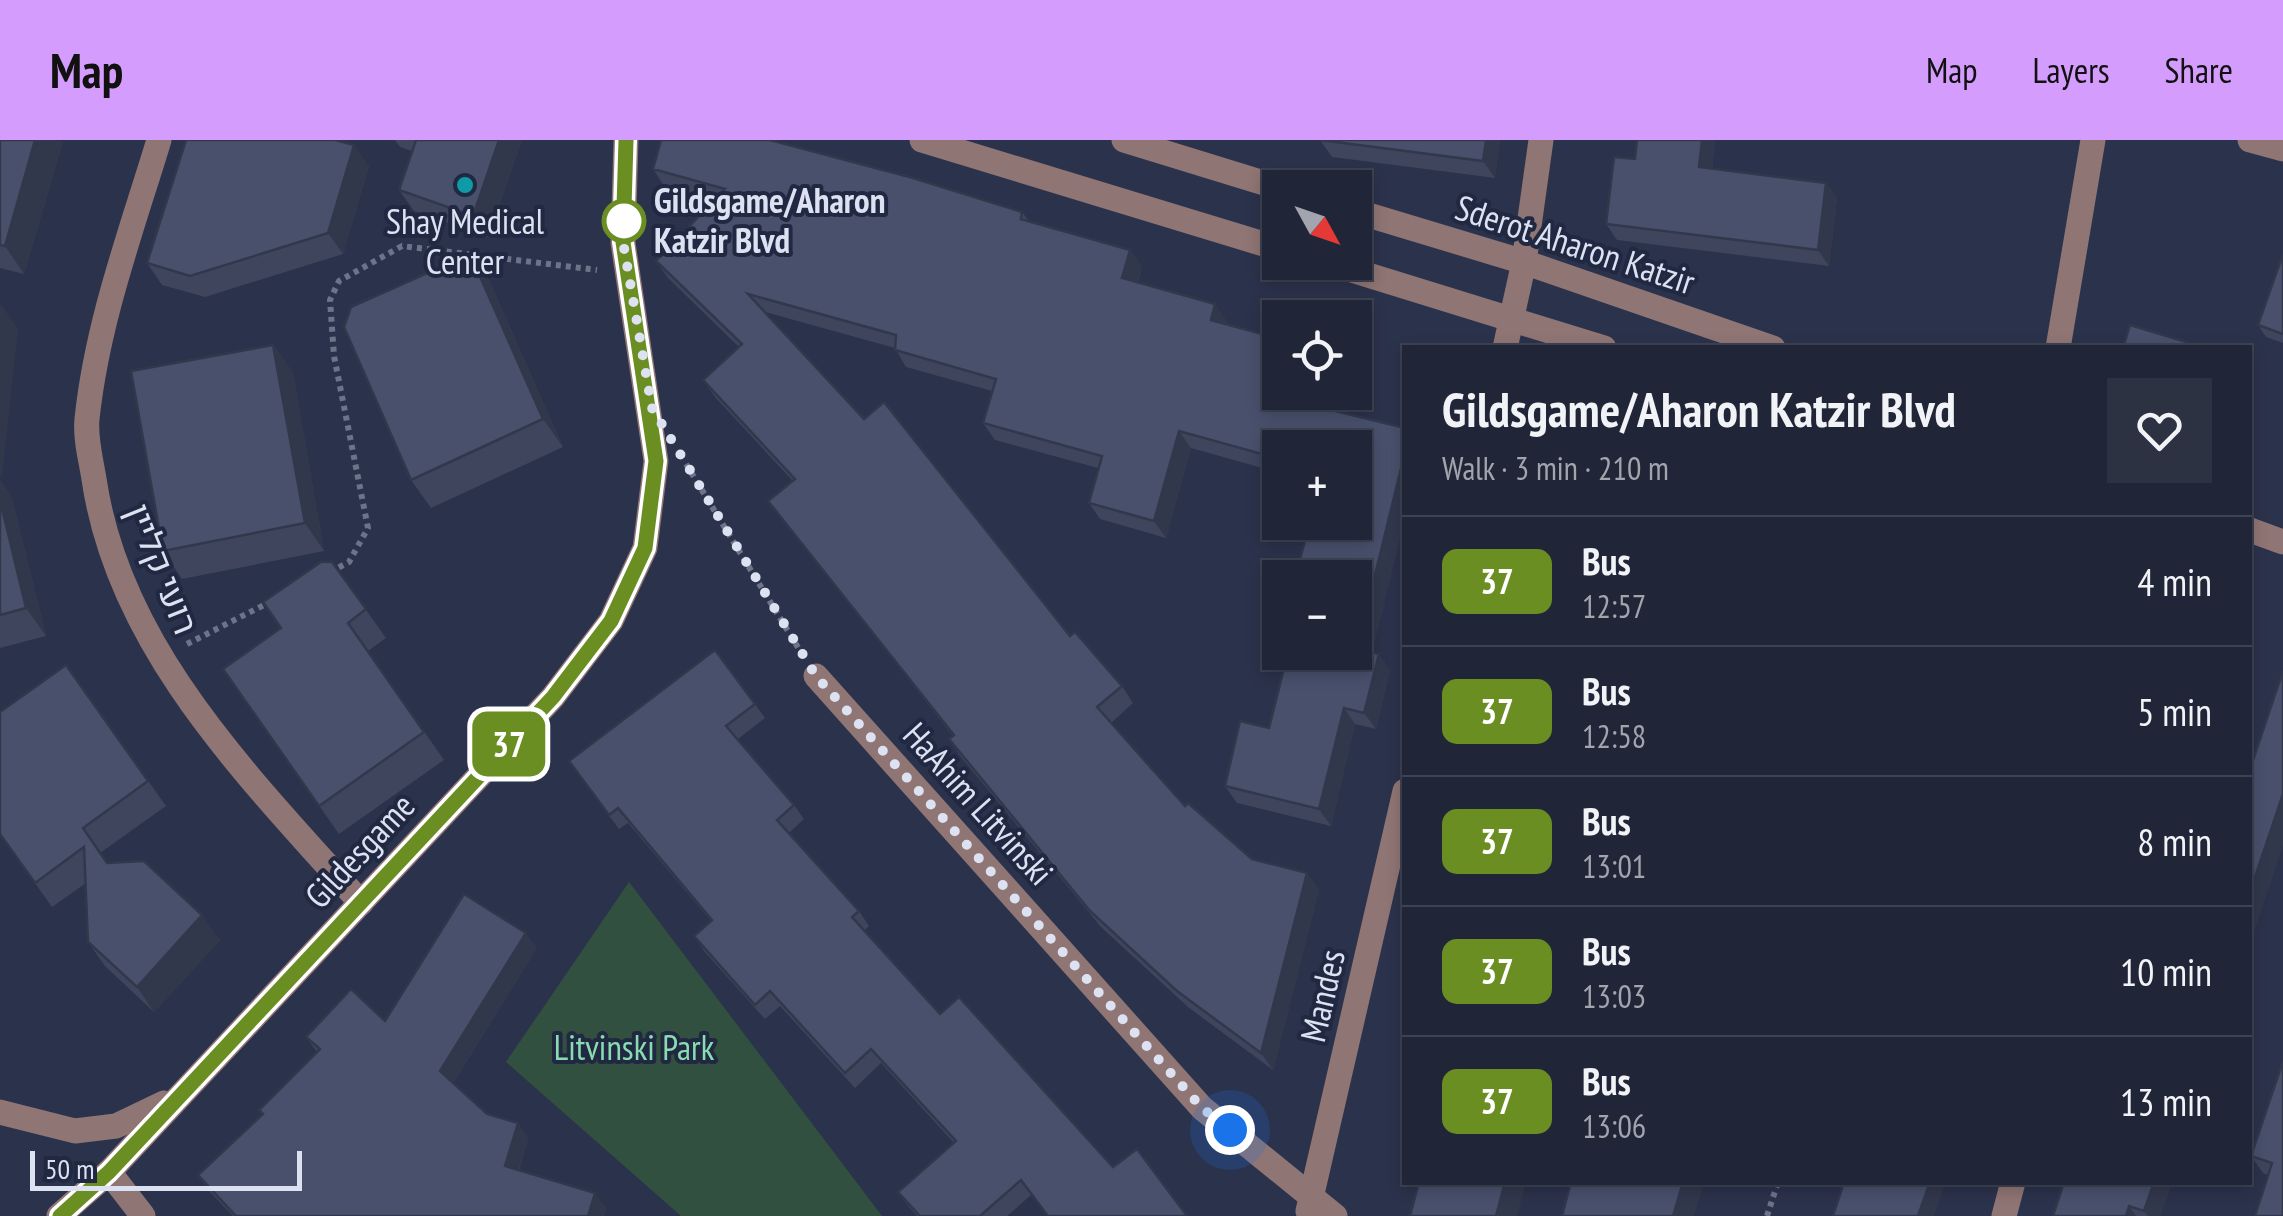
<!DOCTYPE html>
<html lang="en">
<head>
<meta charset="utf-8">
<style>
	:root { --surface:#202638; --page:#2d3243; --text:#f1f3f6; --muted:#a2a5ae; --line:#3d4353; --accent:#d49cfc }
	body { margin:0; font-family:"PT Sans Narrow",Heebo,sans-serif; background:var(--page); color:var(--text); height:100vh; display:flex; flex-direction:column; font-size:38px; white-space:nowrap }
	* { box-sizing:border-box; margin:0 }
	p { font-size:32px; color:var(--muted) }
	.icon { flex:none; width:55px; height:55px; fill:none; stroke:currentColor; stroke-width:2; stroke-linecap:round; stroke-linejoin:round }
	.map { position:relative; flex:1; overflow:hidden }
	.sheet { position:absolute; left:1402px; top:205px; width:850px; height:840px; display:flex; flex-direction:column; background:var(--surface); border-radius:0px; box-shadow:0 5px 15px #0003,0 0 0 2px var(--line) }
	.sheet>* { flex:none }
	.badge { padding:0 20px; border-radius:15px; font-size:35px; line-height:65px }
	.needle { width:65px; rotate:130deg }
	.tools { position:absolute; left:1262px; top:30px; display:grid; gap:20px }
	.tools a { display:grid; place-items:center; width:110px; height:110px; border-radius:0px; background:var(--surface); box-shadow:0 5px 15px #0003,0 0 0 2px var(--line); font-size:50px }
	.scale { position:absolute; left:30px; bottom:25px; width:272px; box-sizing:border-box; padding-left:10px; border:5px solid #dde2f3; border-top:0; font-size:28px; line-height:35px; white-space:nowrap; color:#dde2f3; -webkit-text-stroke:8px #212841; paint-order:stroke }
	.you { position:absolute; width:50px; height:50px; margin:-25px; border:8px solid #fff; border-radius:50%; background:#1a73e8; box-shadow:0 0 0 15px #1a73e833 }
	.map>.badge { position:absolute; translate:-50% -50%; box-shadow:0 0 0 5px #fff }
	.round { display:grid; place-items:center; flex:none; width:105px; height:105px; border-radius:0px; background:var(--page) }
	.overview { display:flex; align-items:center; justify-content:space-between; height:170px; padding:0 40px }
	h1 { font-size:48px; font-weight:700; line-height:75px }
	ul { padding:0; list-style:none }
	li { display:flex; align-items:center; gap:30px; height:130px; padding:0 40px; border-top:2px solid var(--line) }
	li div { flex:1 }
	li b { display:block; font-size:38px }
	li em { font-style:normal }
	li .badge { min-width:110px; font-weight:700; text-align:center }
	header { display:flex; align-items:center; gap:60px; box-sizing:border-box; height:140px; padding:0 50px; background:var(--accent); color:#111 }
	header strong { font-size:48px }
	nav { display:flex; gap:55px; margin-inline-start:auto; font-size:35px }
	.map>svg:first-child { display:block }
	.green { fill:#325040 }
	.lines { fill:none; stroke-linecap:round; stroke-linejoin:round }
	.path { stroke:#6d7389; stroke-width:6; stroke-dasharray:5 5; stroke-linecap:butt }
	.minor { stroke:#8f7574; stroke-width:25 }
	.wall { fill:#3e455d }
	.shaded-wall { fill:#32384c }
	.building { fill:#48506c; stroke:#32384c; stroke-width:2.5 }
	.line-casing { stroke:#fff; stroke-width:22 }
	.line { stroke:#6b8e23; stroke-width:15 }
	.walk { stroke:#dde2f3; stroke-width:10; stroke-dasharray:0 18 }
	.culture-dot { fill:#0f9aa8; stroke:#212841; stroke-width:4 }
	.stop-dot { fill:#fff; stroke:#6b8e23; stroke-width:5 }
	.labels { text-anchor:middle; stroke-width:8; stroke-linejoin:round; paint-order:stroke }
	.stop-label { font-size:35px; font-weight:bold; fill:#dde2f3; stroke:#212841; text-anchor:start }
	.poi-label { font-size:35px; fill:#dde2f3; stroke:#212841 }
	.street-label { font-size:35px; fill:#dde2f3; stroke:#212841 }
	.park-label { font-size:35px; fill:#88dcaf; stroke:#212841 }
</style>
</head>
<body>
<header>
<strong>Map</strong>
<nav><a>Map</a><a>Layers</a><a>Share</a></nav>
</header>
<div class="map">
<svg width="2283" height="1076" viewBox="0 0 2283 1076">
	<rect width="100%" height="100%" fill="#2b324b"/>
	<path class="green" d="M629 742 882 1076H681L506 922Z"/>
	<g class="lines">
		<g class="path">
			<path d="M686 324 802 514"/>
			<path d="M330 432 349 422 368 388 334 216 330 160 339 141 402 106 597 130"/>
			<path d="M187 504 270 462"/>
			<path d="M1767 1076 1778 1042"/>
		</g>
		<g class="minor">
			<path d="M159 0C131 92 97 183 87 279 85 298 91 320 94 339 119 510 251 639 361 763"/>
			<path d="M922 0 1280 109"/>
			<path d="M1124 0 1280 48"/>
			<path d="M2250 0 2283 9"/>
			<path d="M1355 71 1524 122 1773 208"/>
			<path d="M1326 122 1604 208"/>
			<path d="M1505 208 1524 122 1541 0"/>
			<path d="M2058 208 2093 0"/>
			<path d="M2250 390 2283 402"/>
			<path d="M816 536 1202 968 1335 1076"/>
			<path d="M0 972 75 991 116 986 164 963"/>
			<path d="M109 1032 143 1076"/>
			<path d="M1308 1071 1405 651"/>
			<path d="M59 1076 109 1032 553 557 611 481 645 408 656 321 623 103 626 0"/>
			<path d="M2004 1076 2013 1042"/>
		</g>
	</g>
	<g class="wall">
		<path d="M0 0 63 1 24 134 0 128Z"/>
		<path d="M395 0H522L488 97 414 71 399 50 412 11 400 7Z"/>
		<path d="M1320 0H1500L1495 38 1332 17Z"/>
		<path d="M1637 0H1715L1712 29 1826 43 1837 59 1829 126 1617 100 1606 84 1635 19Z"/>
		<path d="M369 26 343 114 205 157 162 145 147 123Z"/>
		<path d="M653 29 1022 72 1029 81 1130 110 1142 127 1138 143 1227 181 1226 184 1319 267 1405 288V377L1372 512 1390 530 1376 589 1355 584 1331 686 1237 663 1225 646 1269 588 1355 308H1280V333L1191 308 1166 398 1100 379 1089 363 1098 328 995 300 983 283 992 251 906 227 895 208 765 172 1070 496 1122 546 1133 563 1111 583 1185 666 1252 719 1307 733 1319 750 1273 930 1188 867 1101 787 960 616 949 599 953 596 768 361 792 340 715 257 703 240 739 207 668 138 656 121 715 60 664 46Z"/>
		<path d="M470 114 490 142 563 307 431 368 411 340Z"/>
		<path d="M2283 114V203L2266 197 2258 185Z"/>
		<path d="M273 205 293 233 324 411 182 439 163 411Z"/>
		<path d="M0 340 12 358 46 496 0 508Z"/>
		<path d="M332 422 386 498 368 511 444 620 339 694 223 529 281 488Z"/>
		<path d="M66 525 166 666 100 713 107 723 220 800 154 872 105 826 88 802 86 743 52 767 0 694Z"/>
		<path d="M755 564 765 578 738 599 794 665 804 679 789 693 859 771 869 786 864 791 940 874 1113 1027 1187 1076 1031 1055 1007 1076H917L909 1067 898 1052 954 1003 881 923 855 948 780 866 765 879 704 811 694 796 711 781 628 683 619 689 579 636Z"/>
		<path d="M537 808 453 943 487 974 518 983 528 998 519 1030 606 1068 604 1076H233L209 1051 198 1035 262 975 259 970 317 912 306 897 385 881Z"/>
		<path d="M2283 921V1076L2268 1035 2263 1033 2251 1016Z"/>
		<path d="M2064 1042H2172L2160 1076H2053Z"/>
	</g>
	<g class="shaded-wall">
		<path d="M35 0 63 1 24 134 5 106Z"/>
		<path d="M499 0H522L488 97 473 76Z"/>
		<path d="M1486 0H1500L1495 38 1483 21Z"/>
		<path d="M1702 0H1715L1710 43 1699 27Z"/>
		<path d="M354 5 369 26 343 114 328 93Z"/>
		<path d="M1826 43 1837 59 1829 126 1818 110Z"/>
		<path d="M1130 110 1142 127 1134 155 1122 138Z"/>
		<path d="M470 114 490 142 563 307 543 279Z"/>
		<path d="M0 163 18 189 2 338 0 335Z"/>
		<path d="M1215 164 1227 181 1222 196 1211 180Z"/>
		<path d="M273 205 293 233 324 411 305 383Z"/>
		<path d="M1306 252H1323L1315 280 1303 263Z"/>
		<path d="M1179 291 1191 308 1166 398 1154 381Z"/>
		<path d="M1405 312V377L1369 525 1357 509Z"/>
		<path d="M0 340 12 358 46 496 26 468 0 360Z"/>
		<path d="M1379 514 1390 530 1376 589 1364 573Z"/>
		<path d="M1344 568 1355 584 1331 686 1319 669Z"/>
		<path d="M2283 654V706L2252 798 2250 795V752Z"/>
		<path d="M1307 733 1319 750 1273 930 1261 913Z"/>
		<path d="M202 775 220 800 154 872 137 847Z"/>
		<path d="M526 793 537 808 451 946 440 931Z"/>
		<path d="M518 983 528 998 515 1041 505 1026Z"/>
		<path d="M1505 1042H1526L1517 1076H1496Z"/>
		<path d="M1683 1042H1704L1694 1076H1673Z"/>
		<path d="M1930 1042H1946L1934 1076H1918Z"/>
		<path d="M2154 1042H2172L2160 1076H2148L2144 1071Z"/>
		<path d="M595 1053 606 1068 604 1076H588Z"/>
		<path d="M2129 1066 2136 1076H2126Z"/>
	</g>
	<g class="building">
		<path d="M0 0H35L5 106 0 105Z"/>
		<path d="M186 0H335L354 5 328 93 190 136 147 123Z"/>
		<path d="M416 0H499L473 76 399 50Z"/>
		<path d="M661 0H770L913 38 1022 72 1021 79 1130 110 1122 138 1215 164 1211 180 1280 199V252H1306L1303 263 1405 288V312L1357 509 1379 514 1364 573 1344 568 1319 669 1225 646 1240 581 1269 588 1288 512H1355V438H1295L1310 382H1355V308H1280V319L1179 291 1154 381 1089 363 1102 316 983 283 996 239 895 210 896 195 748 154 864 279 884 262 1070 496 1075 492 1122 546 1097 567 1185 666 1188 663 1252 719 1307 733 1261 913 1177 851 1090 771 949 599 954 595 768 361 795 339 703 240 742 204 656 121 725 49 653 29Z"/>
		<path d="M1320 0H1486L1483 21Z"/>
		<path d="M1637 0H1702L1699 27 1826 43 1818 110 1606 84 1614 17 1635 19Z"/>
		<path d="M470 114 543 279 411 340 344 187 351 167Z"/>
		<path d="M2283 114V194L2258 185Z"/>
		<path d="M2130 185 2203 207 2123 208Z"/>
		<path d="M273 205 305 383 163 411 131 231Z"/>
		<path d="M0 360 26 468 0 475Z"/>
		<path d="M321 422H332L366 469 348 483 424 592 319 666 223 529 281 488 263 462Z"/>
		<path d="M715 510 755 564 726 586 794 665 777 680 859 771 852 777 940 874 959 857 1113 1027 1137 1009 1187 1076H1048L1021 1040 980 1076H920L898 1052 956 1001 871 909 845 933 770 851 755 865 694 796 712 780 618 668 609 675 569 621Z"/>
		<path d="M66 525 148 641 83 688 107 723 144 721 202 775 137 847 88 802 84 707 35 743 0 694V572Z"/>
		<path d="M2283 531V654L2250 752V629Z"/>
		<path d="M464 754 526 793 440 931 487 974 518 983 505 1026 595 1053 588 1076H236L198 1035 263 974 259 970 320 909 306 897 351 849 385 881Z"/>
		<path d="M2283 921V1076H2255L2272 1023 2251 1016Z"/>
		<path d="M1419 1042H1505L1496 1076H1410Z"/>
		<path d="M1571 1042H1683L1673 1076H1562Z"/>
		<path d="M1844 1042H1930L1918 1076H1833Z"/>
		<path d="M2064 1042H2154L2144 1071 2129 1066 2126 1076H2053Z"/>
	</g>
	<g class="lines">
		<g class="line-casing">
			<path id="line" d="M60 1076 109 1032 553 557 611 481 645 408 656 321 623 102 626 0"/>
		</g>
		<use href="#line" class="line"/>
		<path class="walk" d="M624 81V68L623 102 652 268 816 536 1202 968 1230 990"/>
	</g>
	<circle class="culture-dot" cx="465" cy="45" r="10"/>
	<circle class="stop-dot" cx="624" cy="81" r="20"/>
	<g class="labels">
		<g class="stop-label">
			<text x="654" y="73">Gildsgame/Aharon<tspan x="654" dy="40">Katzir Blvd</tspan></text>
		</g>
		<g class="poi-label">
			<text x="465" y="94">Shay Medical<tspan x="465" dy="40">Center</tspan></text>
		</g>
		<g class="street-label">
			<text transform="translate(1575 105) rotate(18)" y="12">Sderot Aharon Katzir</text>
			<text transform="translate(162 429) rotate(68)" y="12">רועי קליין</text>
			<text transform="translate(978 664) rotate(48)" y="12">HaAhim Litvinski</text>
			<text transform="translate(360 711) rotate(-47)" y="12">Gildesgame</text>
			<text transform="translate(1323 856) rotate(-77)" y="12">Mandes</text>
		</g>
		<g class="park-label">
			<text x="634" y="920">Litvinski Park</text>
		</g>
	</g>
</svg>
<div class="tools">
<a><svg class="needle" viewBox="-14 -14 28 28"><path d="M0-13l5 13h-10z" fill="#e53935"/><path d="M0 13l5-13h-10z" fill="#a2a5ae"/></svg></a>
<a><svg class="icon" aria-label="locate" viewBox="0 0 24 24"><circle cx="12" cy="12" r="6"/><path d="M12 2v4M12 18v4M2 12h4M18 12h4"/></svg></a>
<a>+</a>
<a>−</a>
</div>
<div class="scale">50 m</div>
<div class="you" style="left:1230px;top:990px"></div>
<b class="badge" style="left:509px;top:604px;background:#6b8e23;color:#fff">37</b>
<section class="sheet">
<div class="overview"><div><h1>Gildsgame/Aharon Katzir Blvd</h1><p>Walk · 3 min · 210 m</p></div><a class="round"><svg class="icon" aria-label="heart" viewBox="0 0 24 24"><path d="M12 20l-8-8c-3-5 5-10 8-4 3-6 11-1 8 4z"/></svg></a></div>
<ul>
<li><span class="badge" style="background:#6b8e23;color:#fff">37</span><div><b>Bus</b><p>12:57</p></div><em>4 min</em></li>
<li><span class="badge" style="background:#6b8e23;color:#fff">37</span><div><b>Bus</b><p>12:58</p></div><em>5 min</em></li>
<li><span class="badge" style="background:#6b8e23;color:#fff">37</span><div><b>Bus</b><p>13:01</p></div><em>8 min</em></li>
<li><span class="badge" style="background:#6b8e23;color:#fff">37</span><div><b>Bus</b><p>13:03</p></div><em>10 min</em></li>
<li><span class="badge" style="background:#6b8e23;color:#fff">37</span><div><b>Bus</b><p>13:06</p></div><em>13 min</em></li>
</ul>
</section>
</div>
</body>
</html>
